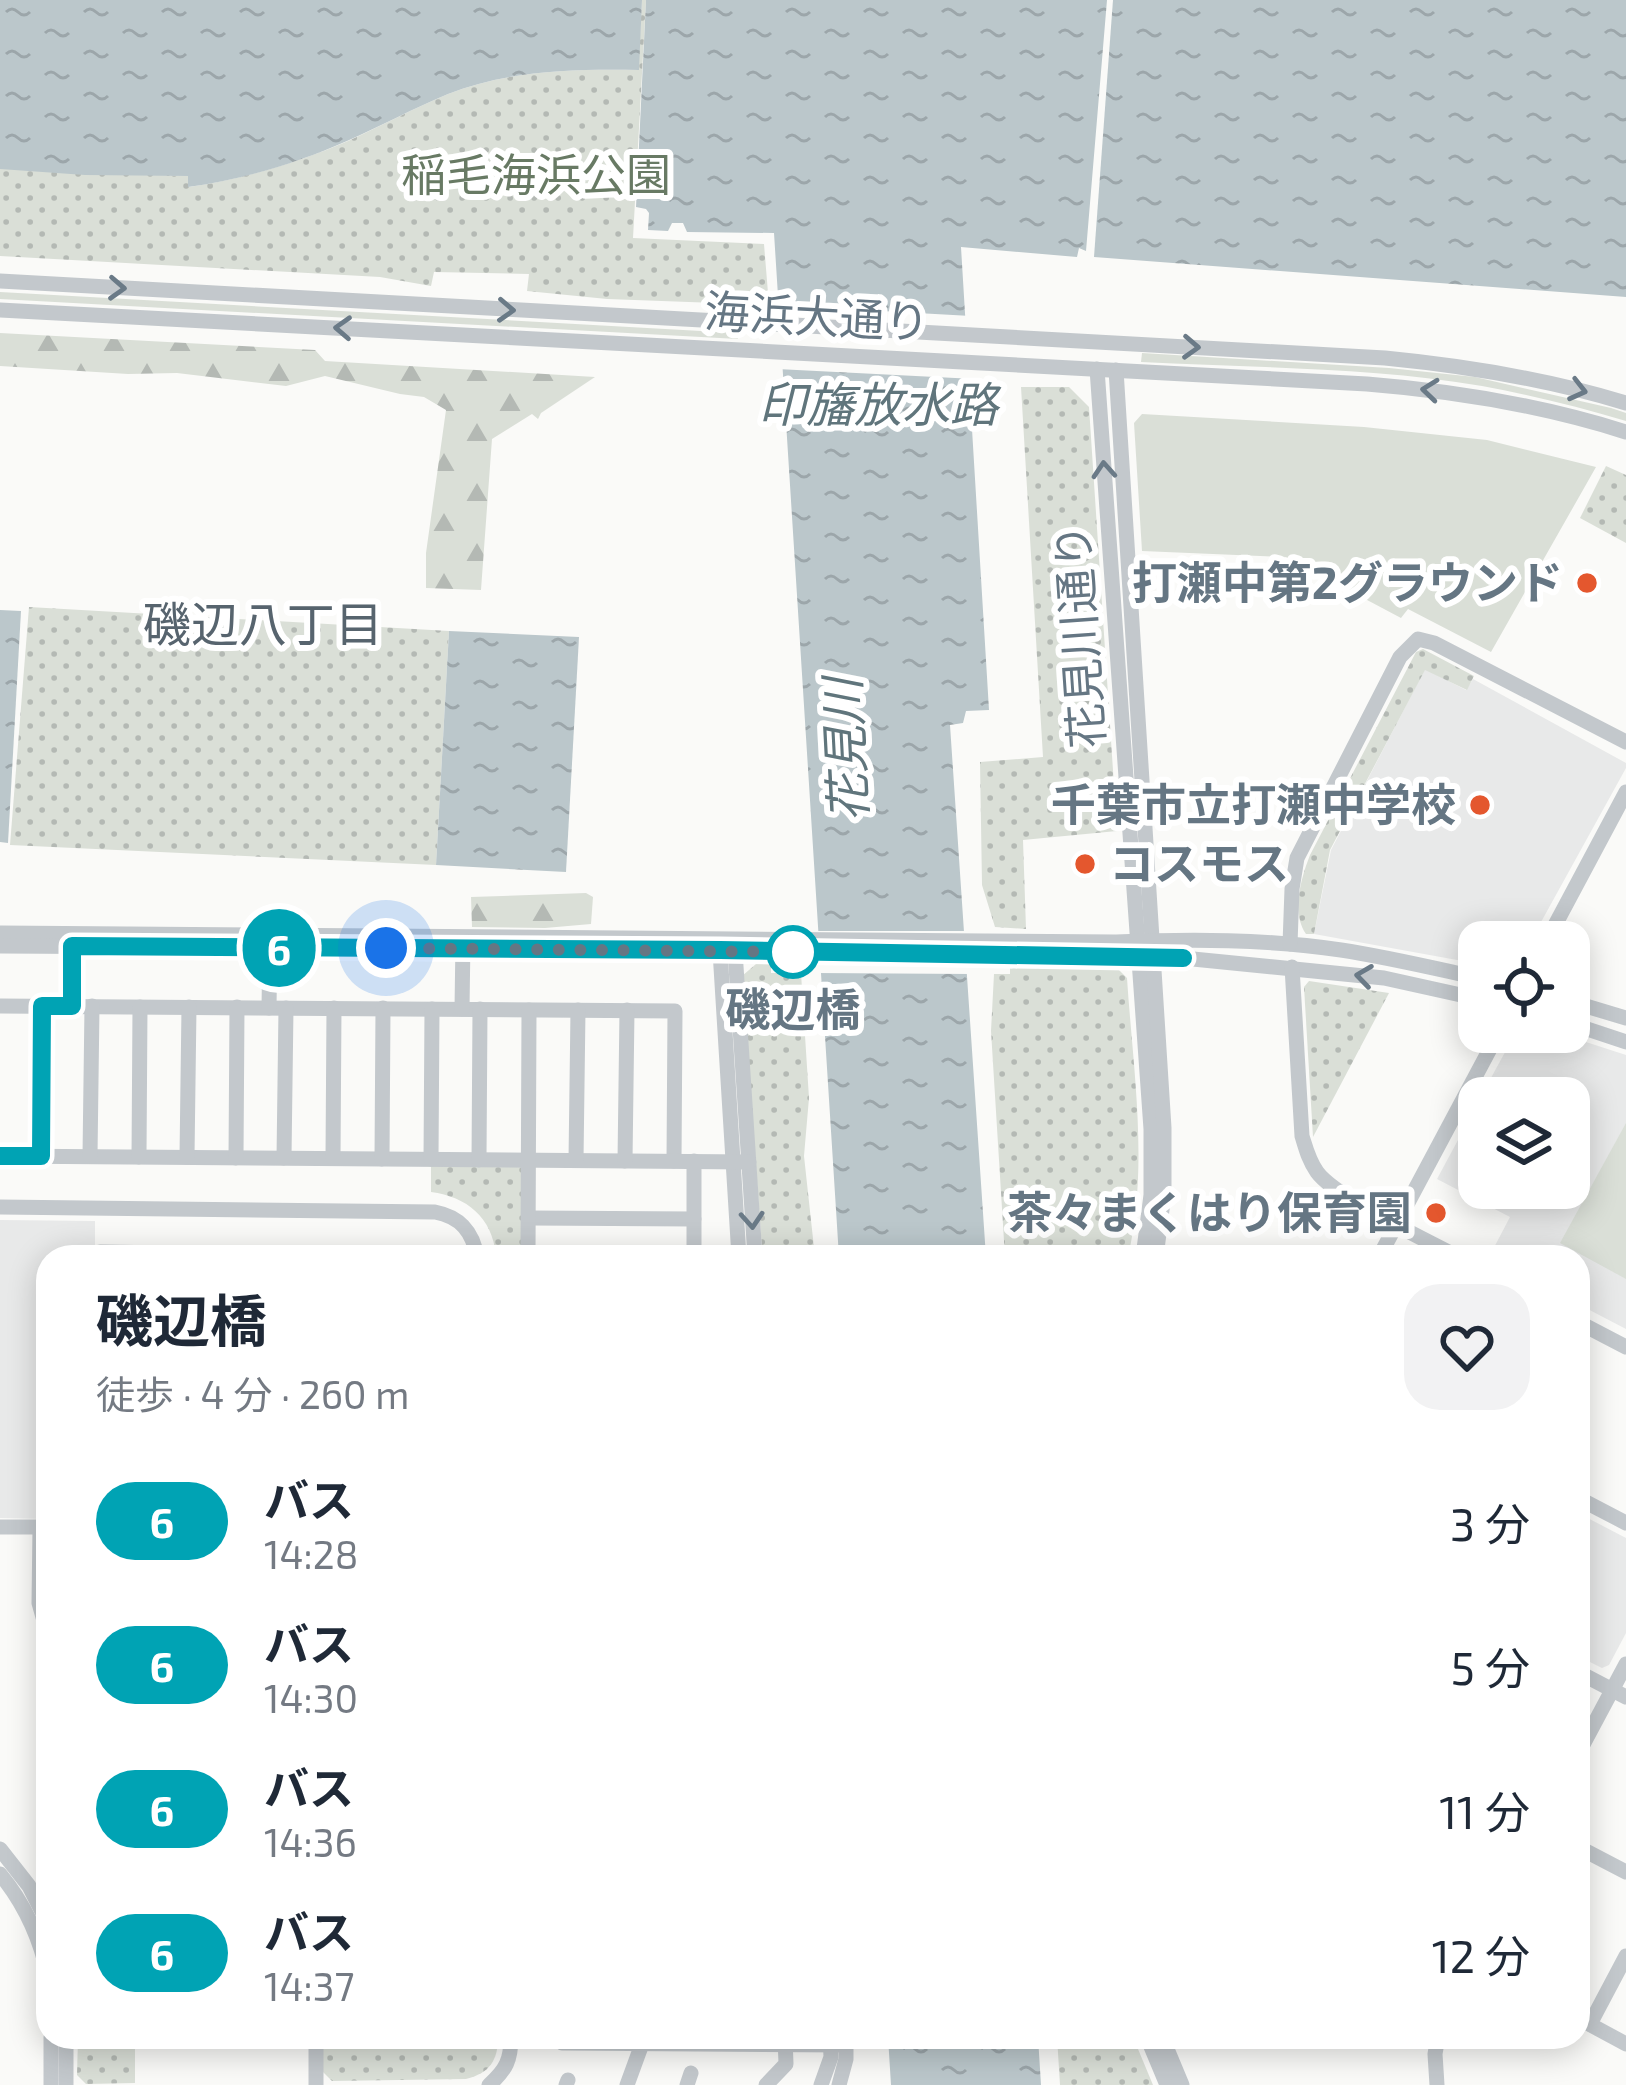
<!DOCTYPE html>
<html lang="ja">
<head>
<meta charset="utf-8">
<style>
	:root { --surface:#fff; --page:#f2f2f3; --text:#1f2937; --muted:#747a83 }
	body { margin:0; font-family:"Exo 2","Noto Sans JP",sans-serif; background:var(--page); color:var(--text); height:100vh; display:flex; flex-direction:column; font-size:45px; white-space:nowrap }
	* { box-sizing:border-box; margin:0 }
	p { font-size:39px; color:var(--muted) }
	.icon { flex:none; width:66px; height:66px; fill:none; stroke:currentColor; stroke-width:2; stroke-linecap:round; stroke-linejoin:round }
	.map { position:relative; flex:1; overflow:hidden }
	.side { position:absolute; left:36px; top:1245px; width:1554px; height:804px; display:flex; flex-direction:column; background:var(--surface); border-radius:36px; box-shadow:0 6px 30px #0003 }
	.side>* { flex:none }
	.badge { padding:0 24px; border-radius:39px; font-size:42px; line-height:78px }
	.tools { position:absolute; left:1458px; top:921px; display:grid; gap:24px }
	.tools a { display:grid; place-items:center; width:132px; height:132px; border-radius:24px; background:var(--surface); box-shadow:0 6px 30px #0003; font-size:60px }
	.you { position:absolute; width:60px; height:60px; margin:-30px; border:9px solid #fff; border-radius:50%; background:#1a73e8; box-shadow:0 0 0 18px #1a73e833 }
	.map>.badge { position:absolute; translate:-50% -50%; box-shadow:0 0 0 6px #fff }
	.round { display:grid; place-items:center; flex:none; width:126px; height:126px; border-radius:36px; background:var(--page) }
	.summary { display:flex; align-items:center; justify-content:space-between; height:204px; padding:0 60px }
	h1 { font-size:57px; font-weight:700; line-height:90px }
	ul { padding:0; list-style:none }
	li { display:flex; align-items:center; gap:36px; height:144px; padding:0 60px }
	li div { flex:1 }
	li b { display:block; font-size:45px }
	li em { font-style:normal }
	li .badge { min-width:132px; font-weight:700; text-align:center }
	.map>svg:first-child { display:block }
	.built { fill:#e8e9e9 }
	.green { fill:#dadfd7 }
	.forest { fill:url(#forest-firs) }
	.park { fill:url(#park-dots) }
	.water { fill:url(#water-ripples) }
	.pier { fill:#fafaf8 }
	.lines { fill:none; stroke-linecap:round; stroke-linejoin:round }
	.minor { stroke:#c3c8cc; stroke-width:15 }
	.oneway { stroke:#6a7a87 }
	.line-casing { stroke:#fff; stroke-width:27 }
	.line { stroke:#00a3b4; stroke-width:18 }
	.walk { stroke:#657683; stroke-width:12; stroke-dasharray:0 21.6 }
	.poi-dot { fill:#e4572e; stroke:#fff; stroke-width:4.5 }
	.stop-dot { fill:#fff; stroke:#00a3b4; stroke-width:6 }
	.labels { text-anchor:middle; stroke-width:12; stroke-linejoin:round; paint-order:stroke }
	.park-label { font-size:45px; fill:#687a64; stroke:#fff }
	.street-label { font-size:45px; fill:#657683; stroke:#fff }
	.poi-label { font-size:45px; font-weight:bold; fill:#657683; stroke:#fff; text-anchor:end }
	.stop-label { font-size:45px; font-weight:bold; fill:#657683; stroke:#fff }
	.water-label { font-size:48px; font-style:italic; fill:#60757c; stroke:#fff }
	.neighbourhood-label { font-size:48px; fill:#57646e; stroke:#fff }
</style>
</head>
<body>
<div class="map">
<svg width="1626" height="2085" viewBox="0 0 1626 2085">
	<defs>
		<pattern id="forest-firs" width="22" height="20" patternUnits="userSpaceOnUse" patternTransform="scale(3)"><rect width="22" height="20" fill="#dadfd7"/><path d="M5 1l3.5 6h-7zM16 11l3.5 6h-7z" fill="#b4b9b4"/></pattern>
		<pattern id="park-dots" width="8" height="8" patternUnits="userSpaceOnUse" patternTransform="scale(3)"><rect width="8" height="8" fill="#dadfd7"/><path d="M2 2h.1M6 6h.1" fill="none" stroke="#b4b9b4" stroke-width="1.8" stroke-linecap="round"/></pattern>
		<pattern id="water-ripples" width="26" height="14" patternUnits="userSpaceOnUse" patternTransform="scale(3)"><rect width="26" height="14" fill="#bbc7cb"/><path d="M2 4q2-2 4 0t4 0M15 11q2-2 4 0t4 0" fill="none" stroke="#9ca6aa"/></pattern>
	</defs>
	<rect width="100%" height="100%" fill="#fafaf8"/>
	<g class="built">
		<path d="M1425 669 1466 690 1473 679 1626 763V768L1530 942H1479V964L1314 934 1331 850Z"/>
		<path d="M1516 1032H1555L1626 1055V1329L1578 1304V1257H1489L1510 1217 1437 1179 1479 1101V1188H1569V1098H1480Z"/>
		<path d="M0 1220 95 1221V1257H48V1519L0 1518Z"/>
		<path d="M1578 1513 1626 1538V1633L1609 1665 1602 1668 1578 1656Z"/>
	</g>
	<g class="green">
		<path d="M0 292 737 333 738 339 0 299Z"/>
		<path d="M1142 353 1389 368 1475 377 1611 408 1626 413V421C1579 407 1531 395 1482 386 1371 367 1253 368 1141 362Z"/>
		<path d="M1142 414 1364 427 1487 440 1596 467 1491 652 1408 609 1401 618 1286 557 1142 551 1134 423Z"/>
		<path d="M1626 1123V1279L1560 1243Z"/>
	</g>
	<g class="forest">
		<path d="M0 333 315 350 325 361 595 377 541 413 538 419 532 414 492 439 481 590 426 588V553L446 410 424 397 400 394 325 376 286 386 177 373 128 374 0 366Z"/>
		<path d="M586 893 593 897 591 924 545 928 472 927 471 897Z"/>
	</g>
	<g class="park">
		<path d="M642 0H646L633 238 764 244 769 305 607 299 527 291 529 274 434 272 431 286 380 277 0 256V168L188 176 189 187C243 179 297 163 348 141 381 126 414 108 448 94 509 70 574 69 638 70Z"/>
		<path d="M1021 387H1069L1089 407 1117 831 1023 840 1026 929 995 927 982 885 980 762 1043 757Z"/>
		<path d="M1606 466 1626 475V543L1580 518Z"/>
		<path d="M29 607 449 631 436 865 10 845Z"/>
		<path d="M1423 649 1474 676 1467 690 1425 670 1330 850 1314 934H1306C1291 913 1301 878 1310 855L1416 652Z"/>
		<path d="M756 964H771V973H801L809 1098 804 1156 815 1257H764L762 1249 742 976Z"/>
		<path d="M1010 965H1114L1127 978C1133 1070 1149 1166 1128 1257H1005L991 1031 994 974H1010Z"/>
		<path d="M1309 981 1389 993 1313 1137 1304 987Z"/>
		<path d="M431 1163 520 1164 523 1168V1256L496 1255C492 1217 467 1197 431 1192Z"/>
		<path d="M78 2037H135V2083L86 2084 77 2075Z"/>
		<path d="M323 2037H498C498 2060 490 2073 466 2079L332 2081 323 2072Z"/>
		<path d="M1057 2037H1133L1153 2085H1060Z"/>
	</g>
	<g class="water">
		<path d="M0 0H642L639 70C575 69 509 70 448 94 414 108 381 126 347 141 297 163 242 180 188 187V176L85 175 0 169Z"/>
		<path d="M646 0H1107L1086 251 1079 248 1077 257 961 247 989 710 966 711 963 723 950 725 986 1257H839L774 233 687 232 683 223H672L668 231 648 230 649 213 646 209 636 207Z"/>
		<path d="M1113 0H1626V297L1094 257Z"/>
		<path d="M0 610 21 611 8 843 0 842Z"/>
		<path d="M449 631 579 637 566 872 436 865Z"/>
		<path d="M888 2037H1038L1041 2085H891Z"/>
	</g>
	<g class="pier">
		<path d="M773 305 971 316 975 379 777 369Z"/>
		<path d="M812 931H970L973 974 815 973Z"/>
	</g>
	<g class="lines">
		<g class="minor">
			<path d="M0 281 1385 358C1467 366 1547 379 1626 403"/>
			<path d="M0 310 1367 384C1455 391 1541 405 1626 432"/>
			<path d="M1097 369 1151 1129V1195L1143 1257"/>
			<path d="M1116 370 1164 1128V1194L1156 1257"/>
			<path d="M0 933 1116 942C1191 939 1266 939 1341 950 1387 957 1433 968 1479 978"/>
			<path d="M1546 942 1626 792"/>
			<path d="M1290 944 1292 889 1297 858 1400 657 1418 639 1434 643 1626 742"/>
			<path d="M732 945 735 951 755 1257"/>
			<path d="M0 946 702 950 1183 958 1384 978 1479 999"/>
			<path d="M723 946 720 951 739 1257"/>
			<path d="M1292 967 1302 1136C1306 1149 1309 1161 1317 1172 1336 1198 1425 1239 1458 1257"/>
			<path d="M1569 1001 1626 1018"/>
			<path d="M0 1006 675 1011 674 1161"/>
			<path d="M72 1006 73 937"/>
			<path d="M269 1008 270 939"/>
			<path d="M462 1009 463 940"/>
			<path d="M1569 1023 1626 1042"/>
			<path d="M0 1156 749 1162"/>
			<path d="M41 1156 42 1006"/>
			<path d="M90 1156 92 1006"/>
			<path d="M139 1157 140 1007"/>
			<path d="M187 1157 189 1007"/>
			<path d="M236 1158 237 1007"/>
			<path d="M284 1158 286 1008"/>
			<path d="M333 1158 334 1008"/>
			<path d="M382 1159 383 1008"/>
			<path d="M431 1159 432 1009"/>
			<path d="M479 1160 480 1009"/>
			<path d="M576 1160 578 1010"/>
			<path d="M625 1161 627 1010"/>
			<path d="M0 1207 435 1212C461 1217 473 1232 477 1257"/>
			<path d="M529 1218 694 1219"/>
			<path d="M100 1257V1252L433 1257"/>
			<path d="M528 1257 529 1010"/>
			<path d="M694 1257V1161"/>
			<path d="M1379 1257 1499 1032"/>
			<path d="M1578 1322 1626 1347"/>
			<path d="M1578 1498 1626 1523"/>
			<path d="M0 1527H45"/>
			<path d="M40 1527 39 1603 48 1635"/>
			<path d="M1578 1672 1626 1697"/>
			<path d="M1578 1754 1626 1664"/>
			<path d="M1578 1847 1626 1872"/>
			<path d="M0 1849 29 1886 48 1923"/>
			<path d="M0 1874C24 1903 40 1938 48 1975"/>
			<path d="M1578 2018 1626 2044"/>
			<path d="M1590 2024 1626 1956"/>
			<path d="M562 2037V2043L846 2045"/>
			<path d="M1147 2037 1167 2085"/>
			<path d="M1162 2037 1182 2085"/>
			<path d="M51 2085V2037"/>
			<path d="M66 2085V2037"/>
			<path d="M316 2085V2037"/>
			<path d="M489 2085C506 2070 511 2060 511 2037"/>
			<path d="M566 2085 568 2080"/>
			<path d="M627 2085 642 2044"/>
			<path d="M687 2085 691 2073"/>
			<path d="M766 2085 786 2064 785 2037"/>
			<path d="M821 2085 831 2057 830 2037"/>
			<path d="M839 2085 846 2059V2040"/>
			<path d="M1437 2085 1435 2054 1438 2037"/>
		</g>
	</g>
	<defs><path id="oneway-chevron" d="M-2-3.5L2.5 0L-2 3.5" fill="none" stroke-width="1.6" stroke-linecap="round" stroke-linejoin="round" transform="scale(3)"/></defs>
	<g class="oneway">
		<use href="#oneway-chevron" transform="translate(117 288) rotate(3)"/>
		<use href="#oneway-chevron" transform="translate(506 310) rotate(3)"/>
		<use href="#oneway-chevron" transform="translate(343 328) rotate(-177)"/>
		<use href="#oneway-chevron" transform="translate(1191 347) rotate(3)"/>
		<use href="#oneway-chevron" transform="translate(1430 390) rotate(-174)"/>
		<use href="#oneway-chevron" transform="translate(1578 390) rotate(14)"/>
		<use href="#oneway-chevron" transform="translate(1104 470) rotate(-94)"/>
		<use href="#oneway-chevron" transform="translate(1364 976) rotate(-172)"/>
		<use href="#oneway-chevron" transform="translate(752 1220) rotate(86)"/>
	</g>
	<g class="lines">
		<g class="line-casing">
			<path id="line" d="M0 1156H41L42 1006H72V946L720 950 1183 958"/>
		</g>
		<use href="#line" class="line"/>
		<path class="walk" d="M386 948 793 952"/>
	</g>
	<g class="poi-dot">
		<circle cx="1587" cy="583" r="12"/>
		<circle cx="1480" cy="805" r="12"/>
		<circle cx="1085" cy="864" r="12"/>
		<circle cx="1436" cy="1213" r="12"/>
	</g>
	<circle class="stop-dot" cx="793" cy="952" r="24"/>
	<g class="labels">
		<g class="park-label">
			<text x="536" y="191">稲毛海浜公園</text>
		</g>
		<g class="street-label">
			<text transform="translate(817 317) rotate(3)" y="16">海浜大通り</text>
			<text transform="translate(1080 636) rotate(-94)" y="16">花見川通り</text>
		</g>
		<g class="poi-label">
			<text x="1563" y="599">打瀬中第2グラウンド</text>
			<text x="1456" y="821">千葉市立打瀬中学校</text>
			<text x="1109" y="880" text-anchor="start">コスモス</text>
			<text x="1412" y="1229">茶々まくはり保育園</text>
		</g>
		<g class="stop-label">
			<text x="793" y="1026">磯辺橋</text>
		</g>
		<g class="water-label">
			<text x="878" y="422">印旛放水路</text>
			<text transform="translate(846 750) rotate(-93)" y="17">花見川</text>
		</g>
		<g class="neighbourhood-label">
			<text x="263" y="642">磯辺八丁目</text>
		</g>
	</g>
</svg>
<div class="tools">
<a><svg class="icon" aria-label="locate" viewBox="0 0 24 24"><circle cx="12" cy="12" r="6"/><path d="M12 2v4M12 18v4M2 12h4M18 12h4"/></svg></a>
<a><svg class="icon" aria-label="layers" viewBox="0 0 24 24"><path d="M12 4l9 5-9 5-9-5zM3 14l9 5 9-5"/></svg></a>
</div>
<div class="you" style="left:386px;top:948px"></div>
<b class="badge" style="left:279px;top:948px;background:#00a3b4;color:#fff">6</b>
<section class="side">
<div class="summary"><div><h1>磯辺橋</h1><p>徒歩 · 4 分 · 260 m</p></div><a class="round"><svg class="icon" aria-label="heart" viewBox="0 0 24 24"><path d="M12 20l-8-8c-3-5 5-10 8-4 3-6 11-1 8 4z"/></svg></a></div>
<ul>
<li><span class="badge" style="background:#00a3b4;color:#fff">6</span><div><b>バス</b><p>14:28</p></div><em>3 分</em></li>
<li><span class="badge" style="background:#00a3b4;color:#fff">6</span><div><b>バス</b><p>14:30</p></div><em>5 分</em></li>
<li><span class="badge" style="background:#00a3b4;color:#fff">6</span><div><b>バス</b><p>14:36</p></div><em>11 分</em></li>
<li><span class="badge" style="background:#00a3b4;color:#fff">6</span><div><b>バス</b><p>14:37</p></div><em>12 分</em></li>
</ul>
</section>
</div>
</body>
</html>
